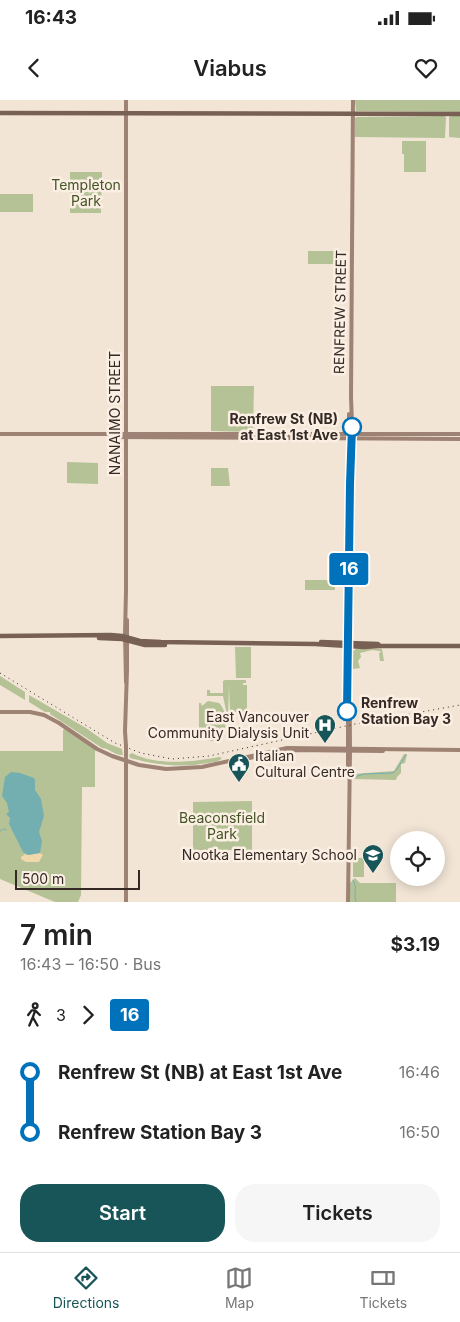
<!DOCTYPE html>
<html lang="en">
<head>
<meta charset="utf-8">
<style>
	:root { --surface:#fff; --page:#f6f6f6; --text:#222; --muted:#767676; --line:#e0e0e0; --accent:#185558 }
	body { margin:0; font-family:Inter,sans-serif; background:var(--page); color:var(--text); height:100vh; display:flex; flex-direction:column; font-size:19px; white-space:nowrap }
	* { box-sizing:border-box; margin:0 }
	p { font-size:16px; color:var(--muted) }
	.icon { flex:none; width:28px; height:28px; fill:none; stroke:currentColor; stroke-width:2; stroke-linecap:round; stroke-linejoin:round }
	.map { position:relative; height:802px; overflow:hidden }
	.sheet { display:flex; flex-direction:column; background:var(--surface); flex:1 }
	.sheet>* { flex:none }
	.badge { padding:0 10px; border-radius:4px; font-size:18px; line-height:32px }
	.fabs { position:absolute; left:390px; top:731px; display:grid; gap:10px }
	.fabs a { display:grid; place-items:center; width:55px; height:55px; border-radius:50%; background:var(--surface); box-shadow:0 2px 12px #0003; font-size:25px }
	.scale { position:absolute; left:15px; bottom:12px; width:125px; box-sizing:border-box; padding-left:5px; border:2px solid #352925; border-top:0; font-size:14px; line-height:18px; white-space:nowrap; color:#352925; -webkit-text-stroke:4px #faefe2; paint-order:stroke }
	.map>.badge { position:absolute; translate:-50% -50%; box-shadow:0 0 0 2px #fff }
	.legs { display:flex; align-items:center; gap:8px; height:55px; padding:0 20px; font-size:16px }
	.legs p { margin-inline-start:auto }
	.overview { display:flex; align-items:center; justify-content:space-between; height:85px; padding:0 20px }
	h1 { font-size:28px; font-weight:600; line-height:38px }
	.primary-button { display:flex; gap:10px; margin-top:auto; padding:10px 20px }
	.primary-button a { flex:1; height:58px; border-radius:20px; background:var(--accent); color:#fff; font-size:20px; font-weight:600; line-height:58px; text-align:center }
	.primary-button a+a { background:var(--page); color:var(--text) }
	ul { padding:0 20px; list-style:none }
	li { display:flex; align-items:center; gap:18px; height:60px; font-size:19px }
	li i { display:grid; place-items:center; width:8px; height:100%; margin:0 6px; background:currentColor }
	li i::after { content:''; width:12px; height:12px; margin:-6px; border:4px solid; border-radius:50%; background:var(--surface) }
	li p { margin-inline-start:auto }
	li:first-child i { background:linear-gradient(#0000 50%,currentColor 0) }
	li:last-child i { background:linear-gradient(currentColor 50%,#0000 0) }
	.status { display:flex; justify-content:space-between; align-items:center; height:35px; padding:0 25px; background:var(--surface); direction:ltr }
	.status svg { height:14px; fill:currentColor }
	header { display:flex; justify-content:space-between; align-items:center; height:65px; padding:0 20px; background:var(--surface); font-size:22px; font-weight:600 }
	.tabs { display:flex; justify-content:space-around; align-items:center; height:70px; border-top:1px solid var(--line); background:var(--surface); font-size:14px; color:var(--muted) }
	.tabs a { display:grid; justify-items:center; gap:2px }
	.tabs .on { color:var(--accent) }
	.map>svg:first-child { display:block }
	.green { fill:#b4c296 }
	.sand { fill:#f1d7a9 }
	.water { fill:#73afb1 }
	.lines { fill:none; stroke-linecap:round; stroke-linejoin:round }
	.stream { stroke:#73afb1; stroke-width:1 }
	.secondary { stroke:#9e8273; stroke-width:4 }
	.primary { stroke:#786055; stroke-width:4.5 }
	.rail { stroke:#352925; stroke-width:1; stroke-dasharray:1 4; stroke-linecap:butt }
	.secondary-bridge { stroke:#9e8273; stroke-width:4 }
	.line-1-casing { stroke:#fff; stroke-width:11 }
	.line-1 { stroke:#0072bc; stroke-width:8 }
	.stop-1-dot { fill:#fff; stroke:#0072bc; stroke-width:2.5 }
	.labels { text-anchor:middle; stroke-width:5; stroke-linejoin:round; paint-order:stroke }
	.park-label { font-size:14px; fill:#445427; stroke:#faefe2 }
	.street-label { font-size:14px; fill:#352925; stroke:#faefe2 }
	.stop-label { font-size:14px; font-weight:bold; fill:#352925; stroke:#faefe2; text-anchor:end }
	.poi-label { font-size:14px; fill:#352925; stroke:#faefe2; text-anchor:end }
</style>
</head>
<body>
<div class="status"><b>16:43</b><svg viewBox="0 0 49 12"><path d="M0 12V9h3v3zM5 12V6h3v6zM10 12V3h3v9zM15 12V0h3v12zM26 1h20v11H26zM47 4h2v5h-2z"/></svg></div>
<header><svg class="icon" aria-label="back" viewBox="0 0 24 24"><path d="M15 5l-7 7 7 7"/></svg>Viabus<svg class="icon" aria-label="heart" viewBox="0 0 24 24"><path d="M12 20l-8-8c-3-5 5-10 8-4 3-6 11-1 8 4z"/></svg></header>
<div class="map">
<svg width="460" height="802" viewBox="0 0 460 802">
	<rect width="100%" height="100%" fill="#f2e5d6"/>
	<g class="green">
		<path d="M355 0H460V12L356 11Z"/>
		<path d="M445 16 446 18 445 38 355 37V18L357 17Z"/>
		<path d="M451 16H460V38L449 37V17Z"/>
		<path d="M402 41H426V72H404V54H402Z"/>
		<path d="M70 72H102L101 113H70V90H65V80H70Z"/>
		<rect x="0" y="94" width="33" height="18"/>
		<rect x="308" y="151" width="27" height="13"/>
		<path d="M211 286H254L253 332 211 331Z"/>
		<path d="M67 362 98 363V384L67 383Z"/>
		<path d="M211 368H228L230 386H211Z"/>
		<rect x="305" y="480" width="30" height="10"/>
		<path d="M235 547H251V578H236Z"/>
		<path d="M355 549H382L384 561H380L379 553 381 552 380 551 372 550 360 553 361 557 358 561 360 568 353 569V551L355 550Z"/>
		<path d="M0 576 25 592V600L0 585Z"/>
		<path d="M225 580H246V583H243V585H247V612H230L229 585 228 620 223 596H207V590H210V593H223V581Z"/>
		<path d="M29 595 86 628 107 643 122 649 123 655C115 656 109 648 102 648 84 636 67 625 50 614V612H45L29 602Z"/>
		<path d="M208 601 219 603C231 614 227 650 205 639L199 631V603H201L202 606Z"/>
		<path d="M65 629 95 649V687H82L81 795 78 802H55L0 779V651H63V630Z"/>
		<path d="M132 653C155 666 194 662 219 657L222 658C219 662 214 662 208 663 181 668 156 665 130 658L129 655Z"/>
		<path d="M404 654H407L405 663 401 664V673L397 677 396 680 353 679V674L394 671Z"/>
		<path d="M252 701V750H193V702Z"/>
		<rect x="353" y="758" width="11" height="19"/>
		<path d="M355 778 360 783H396V802H350V783Z"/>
	</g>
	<path class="sand" d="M40 753 43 755 39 762H26L21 759V757L25 754 28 755Z"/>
	<path class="water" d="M11 672 20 673 34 678 35 680V690L41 699 44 716 39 732 42 741 40 753 28 755 23 752 9 724 10 718 6 714 9 712 7 703 2 696 5 677Z"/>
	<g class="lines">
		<g class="stream">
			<path d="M354 677 364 674 393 673 397 669 406 655"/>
			<path d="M3 729 6 730"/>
			<path d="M0 731 2 730"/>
			<path d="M353 780C358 789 353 792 356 802"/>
		</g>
		<g class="secondary">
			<path d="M126 0V491L125 534 126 582"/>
			<path d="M0 334H460"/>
			<path d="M113 337 460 339"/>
			<path d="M349 352V314"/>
			<path d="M0 612H30L44 615 59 623 97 649 112 656 139 665 166 669 202 667 287 648 460 650"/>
			<path d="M126 646 125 631 127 570V520"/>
			<path d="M126 659V802"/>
			<path d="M244 659 290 650 383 651"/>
			<path d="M348 669V526"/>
			<path d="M348 802 350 651 349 492 352 323 351 297 353 0"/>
		</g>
		<g class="primary">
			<path d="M0 13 460 14"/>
			<path d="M0 536 111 535 122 536 140 541 161 542 315 544 364 547 380 546"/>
			<path d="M99 538 122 539 145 545H165"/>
			<path d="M321 542 378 544 380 546H460"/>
		</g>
		<path class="rail" d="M0 573 115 643 141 653 172 659 209 656 355 624 460 605"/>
		<path class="secondary-bridge" d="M126 657V646"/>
	</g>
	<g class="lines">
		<g class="line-1-casing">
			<path id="line-1" d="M347 611 350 384 352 327"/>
		</g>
		<use href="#line-1" class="line-1"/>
	</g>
	<defs>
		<g id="hospital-pin" transform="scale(1.125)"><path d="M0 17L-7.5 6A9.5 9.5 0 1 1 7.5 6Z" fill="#185558" stroke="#faefe2"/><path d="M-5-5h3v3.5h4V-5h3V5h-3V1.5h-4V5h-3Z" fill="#fff"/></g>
		<g id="civic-pin" transform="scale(1.125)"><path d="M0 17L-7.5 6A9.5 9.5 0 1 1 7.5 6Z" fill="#185558" stroke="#faefe2"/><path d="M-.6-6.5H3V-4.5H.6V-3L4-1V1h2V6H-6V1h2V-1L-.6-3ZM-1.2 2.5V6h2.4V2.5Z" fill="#fff"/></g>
		<g id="school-pin" transform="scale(1.125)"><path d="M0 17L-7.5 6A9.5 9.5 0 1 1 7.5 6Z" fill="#185558" stroke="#faefe2"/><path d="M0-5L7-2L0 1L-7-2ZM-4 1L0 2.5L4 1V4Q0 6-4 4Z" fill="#fff"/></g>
	</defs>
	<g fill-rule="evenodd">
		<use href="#hospital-pin" x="325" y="625"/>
		<use href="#civic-pin" x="239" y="664"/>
		<use href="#school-pin" x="373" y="755"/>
	</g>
	<g class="stop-1-dot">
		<circle cx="352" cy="327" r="9"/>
		<circle cx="347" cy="611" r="9"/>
	</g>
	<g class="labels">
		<g class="park-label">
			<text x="86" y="90">Templeton<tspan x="86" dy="16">Park</tspan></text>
			<text x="222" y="723">Beaconsfield<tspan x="222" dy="16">Park</tspan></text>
		</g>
		<g class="street-label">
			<text transform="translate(340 212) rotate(-89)" y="5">RENFREW STREET</text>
			<text transform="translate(115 313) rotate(-90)" y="5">NANAIMO STREET</text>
		</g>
		<g class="stop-label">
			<text x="338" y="324">Renfrew St (NB)<tspan x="338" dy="16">at East 1st Ave</tspan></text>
			<text x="361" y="608" text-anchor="start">Renfrew<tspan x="361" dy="16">Station Bay 3</tspan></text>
		</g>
		<g class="poi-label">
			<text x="309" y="622">East Vancouver<tspan x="309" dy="16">Community Dialysis Unit</tspan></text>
			<text x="255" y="661" text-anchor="start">Italian<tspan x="255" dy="16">Cultural Centre</tspan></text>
			<text x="357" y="760">Nootka Elementary School</text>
		</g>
	</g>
</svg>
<div class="fabs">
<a><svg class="icon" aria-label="locate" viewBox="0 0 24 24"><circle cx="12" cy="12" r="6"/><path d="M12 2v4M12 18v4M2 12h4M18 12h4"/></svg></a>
</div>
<div class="scale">500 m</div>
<b class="badge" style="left:349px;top:469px;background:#0072bc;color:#fff">16</b>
</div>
<section class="sheet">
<div class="overview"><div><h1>7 min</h1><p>16:43 – 16:50 · Bus</p></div><b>$3.19</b></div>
<div class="legs"><svg class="icon" aria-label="walk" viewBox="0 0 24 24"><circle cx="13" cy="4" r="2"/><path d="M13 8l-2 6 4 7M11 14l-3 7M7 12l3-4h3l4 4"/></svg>3<svg class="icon" aria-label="forward" viewBox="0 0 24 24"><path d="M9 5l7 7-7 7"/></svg><b class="badge" style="background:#0072bc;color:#fff">16</b></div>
<ul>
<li><i style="color:#0072bc"></i><b>Renfrew St (NB) at East 1st Ave</b><p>16:46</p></li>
<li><i style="color:#0072bc"></i><b>Renfrew Station Bay 3</b><p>16:50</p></li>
</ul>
<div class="primary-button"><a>Start</a><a>Tickets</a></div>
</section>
<nav class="tabs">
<a class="on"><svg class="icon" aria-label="directions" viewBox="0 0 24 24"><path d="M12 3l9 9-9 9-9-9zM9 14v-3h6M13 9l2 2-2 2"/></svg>Directions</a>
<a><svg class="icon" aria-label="map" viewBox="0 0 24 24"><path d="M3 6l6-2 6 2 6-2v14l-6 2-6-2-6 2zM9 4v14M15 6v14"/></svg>Map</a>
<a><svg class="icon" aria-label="tickets" viewBox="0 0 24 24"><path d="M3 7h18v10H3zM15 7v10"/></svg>Tickets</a>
</nav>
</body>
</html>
